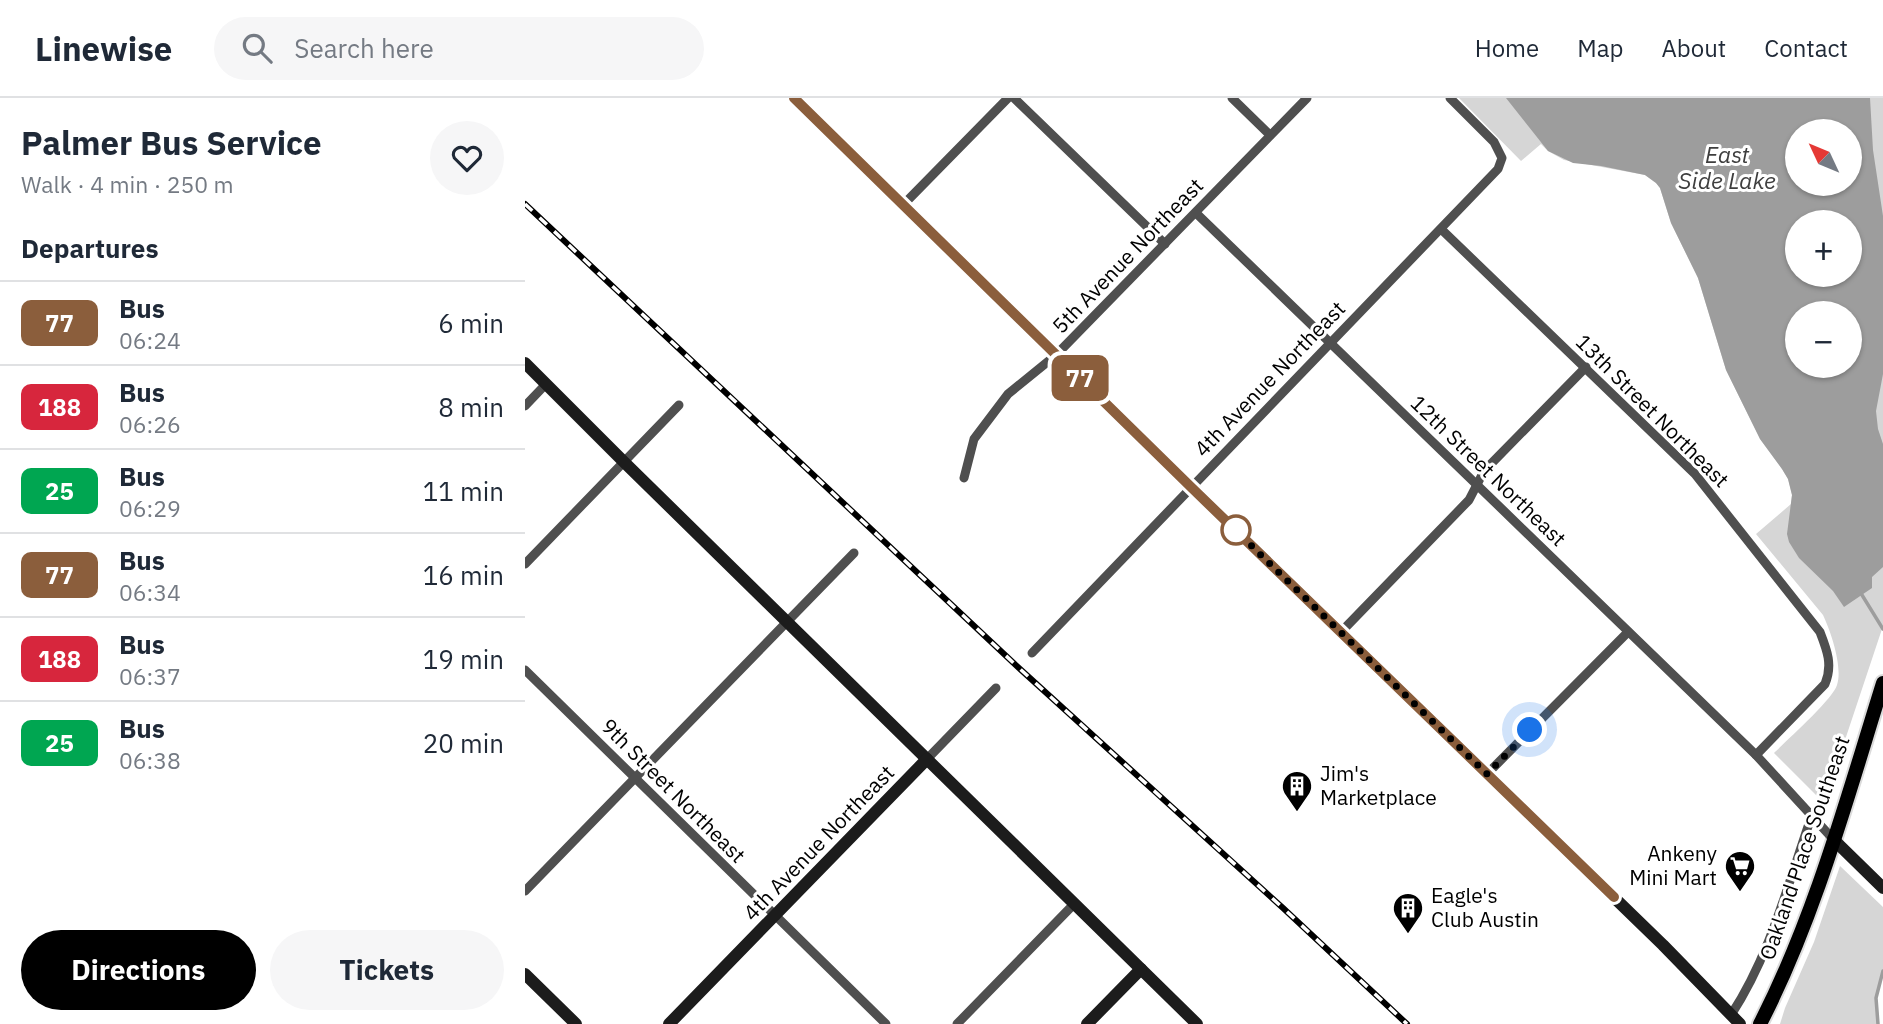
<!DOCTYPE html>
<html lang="en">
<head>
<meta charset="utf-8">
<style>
	:root { --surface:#fff; --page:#f6f6f7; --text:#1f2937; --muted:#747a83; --line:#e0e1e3; --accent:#000 }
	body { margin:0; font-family:"IBM Plex Sans",sans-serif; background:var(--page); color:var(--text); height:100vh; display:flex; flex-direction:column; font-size:26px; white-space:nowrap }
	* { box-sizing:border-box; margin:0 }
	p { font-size:23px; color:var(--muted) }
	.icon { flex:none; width:38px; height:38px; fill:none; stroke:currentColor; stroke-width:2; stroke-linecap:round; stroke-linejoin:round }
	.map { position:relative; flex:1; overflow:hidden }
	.sheet { display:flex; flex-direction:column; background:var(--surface); width:525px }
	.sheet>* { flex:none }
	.badge { padding:0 14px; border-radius:10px; font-size:24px; line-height:46px }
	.needle { width:46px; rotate:314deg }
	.buttons { position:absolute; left:1260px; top:21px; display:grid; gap:14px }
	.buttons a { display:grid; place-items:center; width:77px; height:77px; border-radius:50%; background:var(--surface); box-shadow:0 2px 5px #0004; font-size:35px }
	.you { position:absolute; width:35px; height:35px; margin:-18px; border:5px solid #fff; border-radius:50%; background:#1a73e8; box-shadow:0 0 0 10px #1a73e833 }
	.map>.badge { position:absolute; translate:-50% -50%; box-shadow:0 0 0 4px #fff }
	h2 { padding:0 21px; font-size:26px; line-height:63px }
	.round { display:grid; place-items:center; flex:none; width:74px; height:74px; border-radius:37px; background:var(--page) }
	.summary { display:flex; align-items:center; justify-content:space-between; height:119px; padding:0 21px }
	h1 { font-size:33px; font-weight:700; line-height:52px }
	.action { display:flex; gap:14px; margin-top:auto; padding:14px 21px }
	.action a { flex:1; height:80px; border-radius:42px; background:var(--accent); color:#fff; font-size:28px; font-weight:700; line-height:80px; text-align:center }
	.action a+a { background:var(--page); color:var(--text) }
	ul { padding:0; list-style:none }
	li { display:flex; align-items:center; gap:21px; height:84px; padding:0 21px; border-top:2px solid var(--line) }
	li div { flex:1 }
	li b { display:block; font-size:26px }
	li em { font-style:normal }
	li .badge { min-width:77px; font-weight:700; text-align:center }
	header { display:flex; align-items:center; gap:42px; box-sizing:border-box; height:98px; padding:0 35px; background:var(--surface); border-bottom:2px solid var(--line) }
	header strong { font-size:33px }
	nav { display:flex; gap:38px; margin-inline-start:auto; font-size:24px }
	.search { width:490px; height:63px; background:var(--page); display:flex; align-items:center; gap:18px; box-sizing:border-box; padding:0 24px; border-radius:38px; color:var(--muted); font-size:26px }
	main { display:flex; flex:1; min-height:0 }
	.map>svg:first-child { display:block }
	.green { fill:#d6d6d6; fill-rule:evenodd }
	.water { fill:#9d9d9d; fill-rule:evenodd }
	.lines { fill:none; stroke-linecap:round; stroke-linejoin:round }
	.stream { stroke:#9d9d9d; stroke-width:3.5 }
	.primary-casing { stroke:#dbdbdb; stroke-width:18 }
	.street { stroke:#4f4f4f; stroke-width:9 }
	.secondary { stroke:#1c1c1c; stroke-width:12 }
	.primary { stroke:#000; stroke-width:14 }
	.rail-casing { stroke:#000; stroke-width:6 }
	.rail { stroke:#fff; stroke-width:3.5; stroke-dasharray:10; stroke-linecap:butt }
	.line-casing { stroke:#fff; stroke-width:16 }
	.line { stroke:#8b5e3c; stroke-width:10 }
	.walk { stroke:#000; stroke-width:7; stroke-dasharray:0 12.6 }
	.stop-dot { fill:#fff; stroke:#8b5e3c; stroke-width:3.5 }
	.labels { text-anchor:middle; stroke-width:6; stroke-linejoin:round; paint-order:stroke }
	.street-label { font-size:21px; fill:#000; stroke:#fff }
	.poi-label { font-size:21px; fill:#000; stroke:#fff; text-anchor:start }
	.water-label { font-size:23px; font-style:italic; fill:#3e3e3e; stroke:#fff }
</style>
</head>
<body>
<header>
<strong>Linewise</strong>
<div class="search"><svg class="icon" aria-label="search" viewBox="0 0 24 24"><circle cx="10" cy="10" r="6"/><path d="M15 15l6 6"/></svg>Search here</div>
<nav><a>Home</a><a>Map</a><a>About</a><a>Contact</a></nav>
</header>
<main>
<section class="sheet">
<div class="summary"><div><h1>Palmer Bus Service</h1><p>Walk · 4 min · 250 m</p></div><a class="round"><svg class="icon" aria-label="heart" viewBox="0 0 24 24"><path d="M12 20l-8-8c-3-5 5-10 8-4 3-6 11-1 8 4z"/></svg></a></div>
<h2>Departures</h2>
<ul>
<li><span class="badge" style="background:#8b5e3c;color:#fff">77</span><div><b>Bus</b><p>06:24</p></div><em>6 min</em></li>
<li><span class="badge" style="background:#d7263d;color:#fff">188</span><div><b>Bus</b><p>06:26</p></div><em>8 min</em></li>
<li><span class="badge" style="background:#00a651;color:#fff">25</span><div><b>Bus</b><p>06:29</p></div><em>11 min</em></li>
<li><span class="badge" style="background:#8b5e3c;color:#fff">77</span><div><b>Bus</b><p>06:34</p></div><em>16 min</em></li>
<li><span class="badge" style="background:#d7263d;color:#fff">188</span><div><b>Bus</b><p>06:37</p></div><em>19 min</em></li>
<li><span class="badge" style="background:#00a651;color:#fff">25</span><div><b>Bus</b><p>06:38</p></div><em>20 min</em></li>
</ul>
<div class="action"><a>Directions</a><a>Tickets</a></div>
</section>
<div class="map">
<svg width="1358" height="926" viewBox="0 0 1358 926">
	<rect width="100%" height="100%" fill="#fff"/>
	<g class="green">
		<path d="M934 0H1358V528L1299 705 1249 655C1262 642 1308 601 1312 587 1318 569 1306 534 1298 517L1231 436 1266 406 1267 397 1263 381 1257 371 1235 341 1201 272 1173 180 1146 125 1135 90 1131 85 1120 77 1039 62 1023 53 1016 46 996 63ZM1272 33H1325V86H1272ZM1272 124H1325V177H1272ZM1272 215H1325V268H1272Z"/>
		<path d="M1315 768 1358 809V873L1351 900 1353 926H1255L1260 910 1289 844Z"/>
	</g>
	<path class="water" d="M981 0H1345L1348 52 1358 118V276L1351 313 1353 331 1358 346V469L1347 479V490L1319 509 1308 493 1274 460 1264 444 1262 436 1267 397 1263 381 1257 371 1235 341 1201 272 1173 180 1146 125 1135 90 1131 85 1120 77 1076 68 1048 65 1023 53ZM1272 33H1325V86H1272ZM1272 124H1325V177H1272ZM1272 215H1325V268H1272Z"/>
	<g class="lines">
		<g class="stream">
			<path d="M1337 497 1358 531"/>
			<path d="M1353 926 1351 900 1358 873"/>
		</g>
		<g class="primary-casing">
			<path id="primary" d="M1235 926C1290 819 1322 700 1358 585"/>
		</g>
		<g class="street">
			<path d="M489 0 640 146"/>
			<path d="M707 0 745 37"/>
			<path d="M378 107 483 0"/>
			<path d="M671 115 1231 657 1308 741"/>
			<path d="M916 131 1170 376 1295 534C1302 552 1308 567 1300 586L1231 657"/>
			<path d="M0 308 21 286"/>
			<path d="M439 380 449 341 483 296 531 257 782 0"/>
			<path d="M0 466 154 307"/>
			<path d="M816 534 944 402 959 373 1061 269"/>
			<path d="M507 555 973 71 977 60 969 44 925 0"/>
			<path d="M0 572 361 926"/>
			<path d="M402 661 471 590"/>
			<path d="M962 676 1103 534"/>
			<path d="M0 793 329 455"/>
			<path d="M1206 917C1246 856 1263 785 1287 717"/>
			<path d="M432 926 549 806"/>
		</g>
		<g class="secondary">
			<path d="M269 0 667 390 1138 847 1215 926"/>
			<path d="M0 265 99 364 672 926"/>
			<path d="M1308 741 1358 790"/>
			<path d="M0 876 51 926"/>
			<path d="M144 926 402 661"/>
			<path d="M562 926 616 871"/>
		</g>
		<use href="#primary" class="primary"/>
		<g class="rail-casing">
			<path id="rail" d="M0 106 495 571 758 810 882 926"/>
		</g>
		<use href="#rail" class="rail"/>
	</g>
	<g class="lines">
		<g class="line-casing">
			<path id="line" d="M269 0 667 390 1089 799"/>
		</g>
		<use href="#line" class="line"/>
		<path class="walk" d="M711 432 705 427 962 676 1005 632"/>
	</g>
	<defs>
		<g id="building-pin" transform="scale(1.575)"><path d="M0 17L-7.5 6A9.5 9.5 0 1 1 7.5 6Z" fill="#000" stroke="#fff"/><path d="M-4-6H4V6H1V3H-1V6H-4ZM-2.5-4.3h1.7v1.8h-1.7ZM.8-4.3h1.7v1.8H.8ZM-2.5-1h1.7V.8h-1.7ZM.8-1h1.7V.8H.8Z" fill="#fff"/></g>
		<g id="supermarket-pin" transform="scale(1.575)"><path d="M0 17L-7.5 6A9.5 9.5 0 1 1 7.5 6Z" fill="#000" stroke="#fff"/><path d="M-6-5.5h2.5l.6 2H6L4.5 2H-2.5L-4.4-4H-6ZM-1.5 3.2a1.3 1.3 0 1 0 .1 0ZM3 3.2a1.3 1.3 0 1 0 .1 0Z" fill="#fff"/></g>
	</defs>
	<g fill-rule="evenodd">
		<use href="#building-pin" x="772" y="688"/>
		<use href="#supermarket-pin" x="1215" y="768"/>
		<use href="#building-pin" x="883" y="810"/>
	</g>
	<circle class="stop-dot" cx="711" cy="432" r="14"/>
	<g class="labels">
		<g class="street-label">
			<text transform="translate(603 158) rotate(-46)" y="7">5th Avenue Northeast</text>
			<text transform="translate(745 281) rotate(-46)" y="7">4th Avenue Northeast</text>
			<text transform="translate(1127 313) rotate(45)" y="7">13th Street Northeast</text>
			<text transform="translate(963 373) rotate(44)" y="7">12th Street Northeast</text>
			<text transform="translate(148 693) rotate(45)" y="7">9th Street Northeast</text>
			<text transform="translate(294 745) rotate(-46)" y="7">4th Avenue Northeast</text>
			<text transform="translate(1280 750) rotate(-71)" y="7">Oakland Place Southeast</text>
		</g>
		<g class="poi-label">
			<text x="795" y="683">Jim's<tspan x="795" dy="24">Marketplace</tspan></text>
			<text x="1192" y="763" text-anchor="end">Ankeny<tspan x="1192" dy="24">Mini Mart</tspan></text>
			<text x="906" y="805">Eagle's<tspan x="906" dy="24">Club Austin</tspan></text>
		</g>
		<g class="water-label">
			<text x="1202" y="65">East<tspan x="1202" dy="26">Side Lake</tspan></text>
		</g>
	</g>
</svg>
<div class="buttons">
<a><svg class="needle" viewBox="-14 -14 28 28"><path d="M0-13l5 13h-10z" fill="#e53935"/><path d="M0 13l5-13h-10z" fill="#747a83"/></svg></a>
<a>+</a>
<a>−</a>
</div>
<div class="you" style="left:1005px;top:632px"></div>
<b class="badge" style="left:555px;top:280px;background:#8b5e3c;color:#fff">77</b>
</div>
</main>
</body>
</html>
